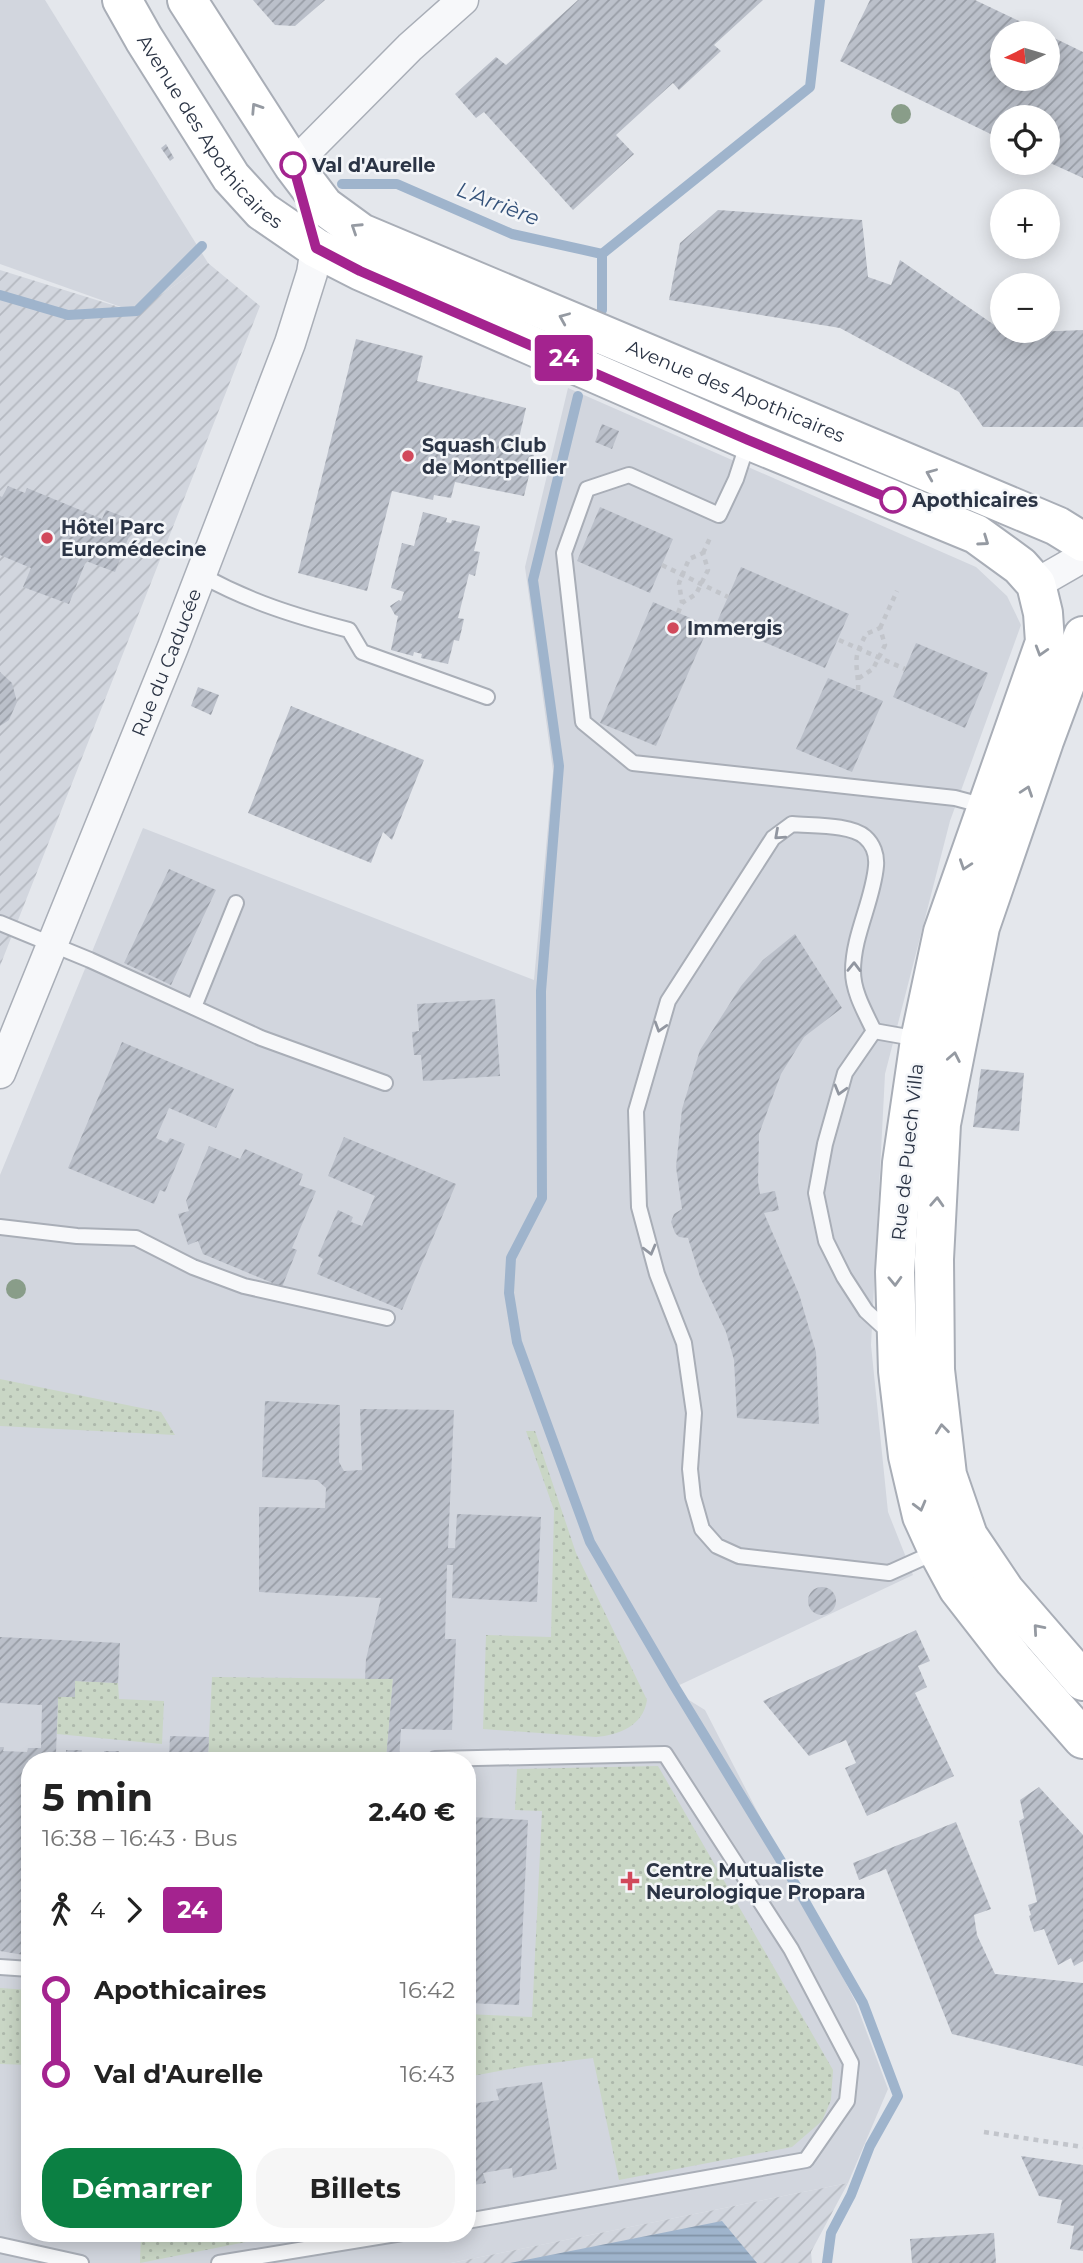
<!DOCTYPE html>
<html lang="fr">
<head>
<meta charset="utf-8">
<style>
	:root { --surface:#fff; --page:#f6f6f6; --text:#222; --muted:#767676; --accent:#0b8043 }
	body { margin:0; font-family:Montserrat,sans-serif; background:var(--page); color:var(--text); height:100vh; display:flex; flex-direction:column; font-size:26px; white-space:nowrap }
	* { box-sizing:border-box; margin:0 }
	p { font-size:23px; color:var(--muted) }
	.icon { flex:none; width:38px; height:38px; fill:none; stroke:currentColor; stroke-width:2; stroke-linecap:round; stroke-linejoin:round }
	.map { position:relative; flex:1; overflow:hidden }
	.side { position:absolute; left:21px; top:1752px; width:455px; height:490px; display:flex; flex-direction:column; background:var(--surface); border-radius:28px; box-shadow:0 4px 18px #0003 }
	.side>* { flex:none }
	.badge { padding:0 14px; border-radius:5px; font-size:24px; line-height:46px }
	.needle { width:46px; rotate:265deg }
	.buttons { position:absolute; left:990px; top:21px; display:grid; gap:14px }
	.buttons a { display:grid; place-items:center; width:70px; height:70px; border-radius:50%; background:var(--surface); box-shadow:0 4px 18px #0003; font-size:35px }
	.map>.badge { position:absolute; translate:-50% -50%; box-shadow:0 0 0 4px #fff }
	.legs { display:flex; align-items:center; gap:10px; height:77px; padding:0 21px; font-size:23px }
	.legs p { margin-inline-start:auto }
	.head { display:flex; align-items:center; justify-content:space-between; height:119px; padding:0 21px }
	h1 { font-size:38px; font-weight:700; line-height:52px }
	.primary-button { display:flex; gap:14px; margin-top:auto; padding:14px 21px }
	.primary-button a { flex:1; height:80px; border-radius:28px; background:var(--accent); color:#fff; font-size:28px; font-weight:700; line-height:80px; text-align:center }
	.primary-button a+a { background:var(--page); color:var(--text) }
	ul { padding:0 21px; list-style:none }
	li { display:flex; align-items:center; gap:24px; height:84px; font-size:26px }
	li i { display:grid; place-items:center; width:10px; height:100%; margin:0 9px; background:currentColor }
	li i::after { content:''; width:18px; height:18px; margin:-9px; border:5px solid; border-radius:50%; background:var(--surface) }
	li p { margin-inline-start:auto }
	li:first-child i { background:linear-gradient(#0000 50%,currentColor 0) }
	li:last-child i { background:linear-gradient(currentColor 50%,#0000 0) }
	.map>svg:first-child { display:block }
	.built { fill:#d2d6de; fill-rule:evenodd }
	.industrial { fill:url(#industrial-furrows) }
	.grass { fill:url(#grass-dots) }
	.water { fill:url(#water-rules) }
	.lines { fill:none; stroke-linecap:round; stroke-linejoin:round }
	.stream { stroke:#9fb4cc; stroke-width:10 }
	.building { fill:url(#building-hatch) }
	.lane-casing { stroke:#a9aeb7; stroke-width:18 }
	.street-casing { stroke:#a9aeb7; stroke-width:33 }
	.secondary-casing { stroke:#a9aeb7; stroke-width:42 }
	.path { stroke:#c2c5cb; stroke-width:4.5; stroke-dasharray:5 5; stroke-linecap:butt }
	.lane { stroke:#f7f8fa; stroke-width:14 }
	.street { stroke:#f7f8fa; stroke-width:30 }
	.secondary { stroke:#fff; stroke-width:38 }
	.tree { fill:#899d89 }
	.oneway { stroke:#959aa2 }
	.oneway2 { stroke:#9196a0 }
	.line-1-casing { stroke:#fff; stroke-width:16 }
	.line-1 { stroke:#a4238f; stroke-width:10 }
	.stop-1-dot { fill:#fff; stroke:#a4238f; stroke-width:3.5 }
	.poi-dot { fill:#d1495b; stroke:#f4f6f9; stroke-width:2.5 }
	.labels { text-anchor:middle; stroke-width:5; stroke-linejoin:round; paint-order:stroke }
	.street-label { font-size:19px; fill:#2b3445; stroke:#f4f6f9 }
	.stop-label { font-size:19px; font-weight:bold; fill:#2b3445; stroke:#f4f6f9; text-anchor:start }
	.poi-label { font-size:19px; font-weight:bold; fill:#2b3445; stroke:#f4f6f9; text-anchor:start }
	.water-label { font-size:21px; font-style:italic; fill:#34527a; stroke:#f4f6f9 }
</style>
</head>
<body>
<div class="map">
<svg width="1083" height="2263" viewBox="0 0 1083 2263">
	<defs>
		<pattern id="industrial-furrows" width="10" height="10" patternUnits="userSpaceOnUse" patternTransform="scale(1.75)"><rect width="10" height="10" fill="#d2d6de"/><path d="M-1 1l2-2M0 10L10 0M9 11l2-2" fill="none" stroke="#b4b8c0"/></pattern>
		<pattern id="grass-dots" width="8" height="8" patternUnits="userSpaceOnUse" patternTransform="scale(1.75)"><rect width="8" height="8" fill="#c9d6c5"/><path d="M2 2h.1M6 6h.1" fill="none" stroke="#adb8ab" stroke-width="1.8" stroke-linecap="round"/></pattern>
		<pattern id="water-rules" width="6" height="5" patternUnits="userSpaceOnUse" patternTransform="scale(1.75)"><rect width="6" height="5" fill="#9fb4cc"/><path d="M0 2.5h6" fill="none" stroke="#8293a7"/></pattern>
		<pattern id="building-hatch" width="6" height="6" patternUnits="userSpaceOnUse" patternTransform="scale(1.75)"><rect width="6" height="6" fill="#bbc0ca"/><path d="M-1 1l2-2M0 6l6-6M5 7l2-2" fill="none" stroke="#989da6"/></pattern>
	</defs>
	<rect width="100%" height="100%" fill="#e4e7ec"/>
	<g class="built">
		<path d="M0 0H45L208 263 135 312 0 264Z"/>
		<path d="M568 388 976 567 1007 596 1021 625 950 821 885 1074 871 1345 888 1512 913 1575 671 1689 705 1710 855 2001 888 2089 848 2183 451 2263H0V1175L143 828 534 980 553 771 525 567ZM30 1760H467V2233H30Z"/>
	</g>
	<g class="industrial">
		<path d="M208 263 260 306 0 966V270L135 312Z"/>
		<path d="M848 2183 811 2252 812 2263H451Z"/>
	</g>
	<g class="grass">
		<path d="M0 1379 161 1412 175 1435 0 1426Z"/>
		<path d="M526 1431H535L576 1553 647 1700C643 1726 619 1735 596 1737L483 1729 486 1635 551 1637 554 1510Z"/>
		<path d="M212 1677 393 1679 386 1760H306L208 1756Z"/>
		<path d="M75 1681 118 1683 119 1699 164 1701 162 1744 57 1734 58 1697H74Z"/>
		<path d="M658 1766 833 2070 831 2100 822 2121 792 2147 619 2180 593 2058 527 2066 467 2077V2014L532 2017 542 1811 515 1810 517 1769Z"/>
		<path d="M0 1988 30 1990V2065L0 2064Z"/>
		<path d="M141 2233H287V2234L140 2263Z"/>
	</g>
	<path class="water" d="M722 2221 757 2263H510Z"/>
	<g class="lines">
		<g class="stream">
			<path d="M342 184H397L512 234 602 254"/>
			<path d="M602 254 810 87 820 0"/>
			<path d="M602 254V310"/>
			<path d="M0 295 68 315 137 311 202 246"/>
			<path d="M578 396 533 580 559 766 541 991 542 1198 511 1258 509 1293 517 1342 590 1542 673 1684 795 1884 863 2003 898 2096 870 2146 851 2195 831 2233 827 2263"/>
		</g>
	</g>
	<g class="building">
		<path d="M253 0H325L295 26 275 25Z"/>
		<path d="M578 0H763L714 45 721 51 679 90 673 83 616 135 634 154 573 210 484 112 476 118 455 94 496 57 506 65Z"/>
		<path d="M870 0H975L1044 33H1003V79H1048V35L1083 52V178L1048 162V117H1003V140L840 61Z"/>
		<path d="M166 144 174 158 170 161 161 148Z"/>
		<path d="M718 210 862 220 868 277 891 285 900 260 1003 331 1009 333 1083 330V427H983L959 392 840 328 669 300 680 243Z"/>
		<path d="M356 339 423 356 417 381 526 408 516 451 534 455 524 496 455 482 451 498 434 495 433 500 392 491 367 591 298 573Z"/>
		<path d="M602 424 619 431 612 449 595 442Z"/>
		<path d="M8 486 25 493 27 488 102 519 106 510 135 521 115 572 86 561 69 604 23 587 31 568 0 555V496L2 497Z"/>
		<path d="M600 507 673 539 650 593 577 561Z"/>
		<path d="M423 512 447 518 446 522 451 523 452 520 480 526 474 551 480 552 475 576 469 574 458 618 464 619 459 641 454 640 448 664 421 658 422 654 414 652 413 656 391 650 398 616 395 615 390 606 399 600 401 601 404 592 391 588 402 543 414 546Z"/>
		<path d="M741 567 849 614 825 668 717 622Z"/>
		<path d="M653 602 709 626 656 746 600 723Z"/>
		<path d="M916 643 988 673 965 728 893 697Z"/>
		<path d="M0 672 12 683 17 702 9 720 0 726Z"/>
		<path d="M828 678 883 701 852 772 796 749Z"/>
		<path d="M198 687 219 695 211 715 191 706Z"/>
		<path d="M291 706 424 760 392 840 383 832 371 863 248 813Z"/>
		<path d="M169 869 216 890 171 985 124 963Z"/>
		<path d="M795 934 842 1008 804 1037 781 1074 759 1134 758 1182 760 1194 775 1191 779 1210 764 1213 799 1294 816 1352 819 1424 737 1418 734 1360 726 1332 700 1277 688 1238 679 1237 675 1233 671 1222 674 1214 682 1209 676 1167 682 1109 700 1050 741 986 763 960Z"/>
		<path d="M495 999 500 1076 423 1081 421 1055H414L412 1032 419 1031 417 1004Z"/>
		<path d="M122 1042 234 1089 216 1128 169 1108 156 1138 167 1143 170 1138 185 1144 165 1192 160 1190 154 1204 68 1168Z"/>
		<path d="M981 1069 1024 1073 1019 1131 973 1127Z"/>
		<path d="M344 1137 456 1184 402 1310 317 1274 323 1259 318 1256 338 1210 353 1217 351 1222 362 1226 375 1196 328 1176Z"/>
		<path d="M209 1146 240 1159 245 1149 303 1174 299 1185 316 1191 292 1248 297 1250 282 1287 203 1254 198 1241 188 1245 178 1214 189 1211 186 1201Z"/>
		<path d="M265 1401 340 1405 339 1462 344 1471 362 1470 360 1409 454 1410 448 1548H455L457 1514 541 1517 537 1602 452 1598 453 1565H447L445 1639H456L452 1730 401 1729 399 1760H386L393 1679H365L366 1659 381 1598 259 1592V1507L325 1508 326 1488 317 1480 262 1477Z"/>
		<circle cx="822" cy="1601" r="14"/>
		<path d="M916 1630 930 1661 918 1666 927 1687 915 1693 954 1776 867 1816 845 1768 856 1763 846 1740 809 1756 763 1701Z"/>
		<path d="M0 1637 120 1643 118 1683 75 1681V1697H58L56 1754H66V1750H82L81 1755 104 1756V1751H119L118 1756 142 1757 143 1752 158 1753 157 1758H169L170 1736 209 1737 208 1756 256 1758V1760H30V1956L0 1951V1747H4L3 1751 27 1752 28 1748H41L42 1705 0 1703Z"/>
		<path d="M1039 1787 1083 1835V1961L1074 1966 1071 1958 1058 1965 1044 1929 1034 1932 1029 1916 1031 1915 1028 1905 1037 1902 1019 1821 1024 1818 1020 1800Z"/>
		<path d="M467 1801H470V1817L528 1820 519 2005 467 2003Z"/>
		<path d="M956 1822 991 1909 974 1915 977 1935 995 1974 1083 1983V2066L952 2034 886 1869 859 1880 853 1863Z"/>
		<path d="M542 2082 557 2169 513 2178 512 2168 483 2173 486 2183 467 2186V2095H470L471 2104 499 2100 496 2089Z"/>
		<path d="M1021 2156 1083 2165V2251L1070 2249 1074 2226 1057 2223 1062 2200 1039 2196Z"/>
		<path d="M994 2233 996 2263H912L910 2239Z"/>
	</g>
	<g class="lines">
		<g class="lane-casing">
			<g id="lane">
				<path d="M748 442 736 479 719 515 629 475 587 489 564 553 583 722 633 763 955 798 985 806"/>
				<path d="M201 575C250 602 295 616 349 630L362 652 487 697"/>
				<path d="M0 923 90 960 261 1038 385 1083"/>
				<path d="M194 1007 236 903"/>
				<path d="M874 1031C865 1012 853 992 853 971 853 935 873 901 876 866 877 855 873 844 865 837 851 824 811 826 792 824L773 838 668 1001 636 1111 639 1207 657 1274 684 1343 694 1413 690 1469 693 1497 702 1529 717 1546 739 1556 889 1573 938 1551"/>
				<path d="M874 1031 845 1073 825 1144 816 1193 826 1241 844 1277 866 1311 891 1334"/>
				<path d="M874 1031 919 1039"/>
				<path d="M0 1227 77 1236 136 1238 193 1267 244 1286 387 1318"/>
				<path d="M435 1759 665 1754 791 1949 851 2063 847 2101 806 2160 467 2221"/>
				<path d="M0 1967 30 1969"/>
				<path d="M0 2245 81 2263"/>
				<path d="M219 2263 402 2233"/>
			</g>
		</g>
		<g class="street-casing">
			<g id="street">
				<path d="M293 165 410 47 463 0"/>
				<path d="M1036 584 1083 557"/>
				<path id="s1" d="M0 1073 173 647 290 343 312 273 316 248"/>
			</g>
		</g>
		<g class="secondary-casing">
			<g id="secondary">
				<path id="s2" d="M122 0 144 39 231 177 262 211 316 248 361 271 748 440 976 534 1020 566 1036 584 1043 613 1045 642 943 932 920 1040 902 1163 895 1272 898 1371 908 1456 922 1516 938 1551 958 1588 1014 1660 1083 1739"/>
				<path id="s3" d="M187 0 293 165 324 206 361 233 1057 526 1083 542"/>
				<path d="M1083 636 1044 741 980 927 941 1124 934 1259 935 1370 947 1475 968 1536 1005 1591 1083 1681"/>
			</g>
		</g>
		<g class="path">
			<path d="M703 553 710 538"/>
			<path d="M662 565 728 597"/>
			<path d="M678 613 682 603 696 594 708 570 703 553 689 559 679 583 682 603"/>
			<path d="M880 628 897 591"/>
			<path d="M839 640 905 669"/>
			<path d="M858 690C859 679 855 666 857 655 859 648 863 640 866 634L880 628 885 645 873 669 859 678"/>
			<path d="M984 2132 1083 2147"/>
		</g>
		<use href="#lane" class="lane"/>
		<use href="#street" class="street"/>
		<use href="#secondary" class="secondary"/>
	</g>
	<g class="tree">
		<circle cx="901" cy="114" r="10"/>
		<circle cx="16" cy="1289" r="10"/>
	</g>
	<defs><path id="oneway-chevron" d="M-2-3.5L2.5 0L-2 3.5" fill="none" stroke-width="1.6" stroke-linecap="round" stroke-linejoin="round" transform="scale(1.75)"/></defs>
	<g class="oneway">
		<use href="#oneway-chevron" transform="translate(256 108) rotate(-123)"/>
		<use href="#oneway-chevron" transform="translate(356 228) rotate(-147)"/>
		<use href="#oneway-chevron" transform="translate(564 318) rotate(-157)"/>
		<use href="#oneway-chevron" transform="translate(931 474) rotate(-157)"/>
		<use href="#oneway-chevron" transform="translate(984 541) rotate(35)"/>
		<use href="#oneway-chevron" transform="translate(1041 651) rotate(107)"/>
		<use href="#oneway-chevron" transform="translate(1027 791) rotate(-71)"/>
		<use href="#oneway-chevron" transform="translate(965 865) rotate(109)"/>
		<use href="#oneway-chevron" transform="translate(954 1057) rotate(-79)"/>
		<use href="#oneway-chevron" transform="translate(937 1202) rotate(-87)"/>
		<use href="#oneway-chevron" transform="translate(895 1281) rotate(88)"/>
		<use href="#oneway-chevron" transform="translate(942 1429) rotate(-96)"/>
		<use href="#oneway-chevron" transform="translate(920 1506) rotate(75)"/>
		<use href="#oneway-chevron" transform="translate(1038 1629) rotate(-131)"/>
	</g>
	<g class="oneway2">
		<use href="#oneway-chevron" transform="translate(779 835) rotate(138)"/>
		<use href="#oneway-chevron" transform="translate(854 967) rotate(-89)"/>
		<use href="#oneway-chevron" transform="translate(660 1027) rotate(107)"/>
		<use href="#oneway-chevron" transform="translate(840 1090) rotate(106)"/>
		<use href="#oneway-chevron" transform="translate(650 1250) rotate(75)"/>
	</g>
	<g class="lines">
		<g class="line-1-casing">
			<path id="line-1" d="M293 165 316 248 360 271 748 440 893 500"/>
		</g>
		<use href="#line-1" class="line-1"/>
	</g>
	<g class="stop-1-dot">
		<circle cx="293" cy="165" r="12"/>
		<circle cx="893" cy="500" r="12"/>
	</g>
	<g class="poi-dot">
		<circle cx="408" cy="456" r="7"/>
		<circle cx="47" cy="538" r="7"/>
		<circle cx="673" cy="628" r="7"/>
		<path d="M626.5 1870.5h7v7h7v7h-7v7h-7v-7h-7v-7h7z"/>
	</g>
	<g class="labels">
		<g class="street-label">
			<text dy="7" stroke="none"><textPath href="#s2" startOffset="159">Avenue des Apothicaires</textPath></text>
			<text dy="7" stroke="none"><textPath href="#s3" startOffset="700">Avenue des Apothicaires</textPath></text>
			<text dy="7" stroke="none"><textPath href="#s1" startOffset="443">Rue du Caducée</textPath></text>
			<text transform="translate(907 1152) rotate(-84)" y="7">Rue de Puech Villa</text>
		</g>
		<g class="stop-label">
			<text x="312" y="172">Val d'Aurelle</text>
			<text x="912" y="507">Apothicaires</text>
		</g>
		<g class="poi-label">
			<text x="422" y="452">Squash Club<tspan x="422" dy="22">de Montpellier</tspan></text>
			<text x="61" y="534">Hôtel Parc<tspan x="61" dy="22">Euromédecine</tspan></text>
			<text x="687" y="635">Immergis</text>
			<text x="646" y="1877">Centre Mutualiste<tspan x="646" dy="22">Neurologique Propara</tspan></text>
		</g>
		<g class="water-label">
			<text transform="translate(498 204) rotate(21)" y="7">L'Arrière</text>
		</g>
	</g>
</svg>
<div class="buttons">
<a><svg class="needle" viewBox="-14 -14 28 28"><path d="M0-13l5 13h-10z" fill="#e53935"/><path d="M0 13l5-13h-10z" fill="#767676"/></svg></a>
<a><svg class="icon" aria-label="locate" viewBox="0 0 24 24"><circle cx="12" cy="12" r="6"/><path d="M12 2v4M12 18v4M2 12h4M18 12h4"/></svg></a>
<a>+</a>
<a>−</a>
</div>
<b class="badge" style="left:564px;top:358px;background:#a4238f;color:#fff">24</b>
<section class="side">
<div class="head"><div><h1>5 min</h1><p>16:38 – 16:43 · Bus</p></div><b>2.40 €</b></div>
<div class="legs"><svg class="icon" aria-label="walk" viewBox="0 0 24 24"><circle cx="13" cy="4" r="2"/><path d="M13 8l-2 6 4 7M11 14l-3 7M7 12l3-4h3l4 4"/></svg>4<svg class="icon" aria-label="forward" viewBox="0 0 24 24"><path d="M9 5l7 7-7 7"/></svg><b class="badge" style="background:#a4238f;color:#fff">24</b></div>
<ul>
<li><i style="color:#a4238f"></i><b>Apothicaires</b><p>16:42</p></li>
<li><i style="color:#a4238f"></i><b>Val d'Aurelle</b><p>16:43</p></li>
</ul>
<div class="primary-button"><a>Démarrer</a><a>Billets</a></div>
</section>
</div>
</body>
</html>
